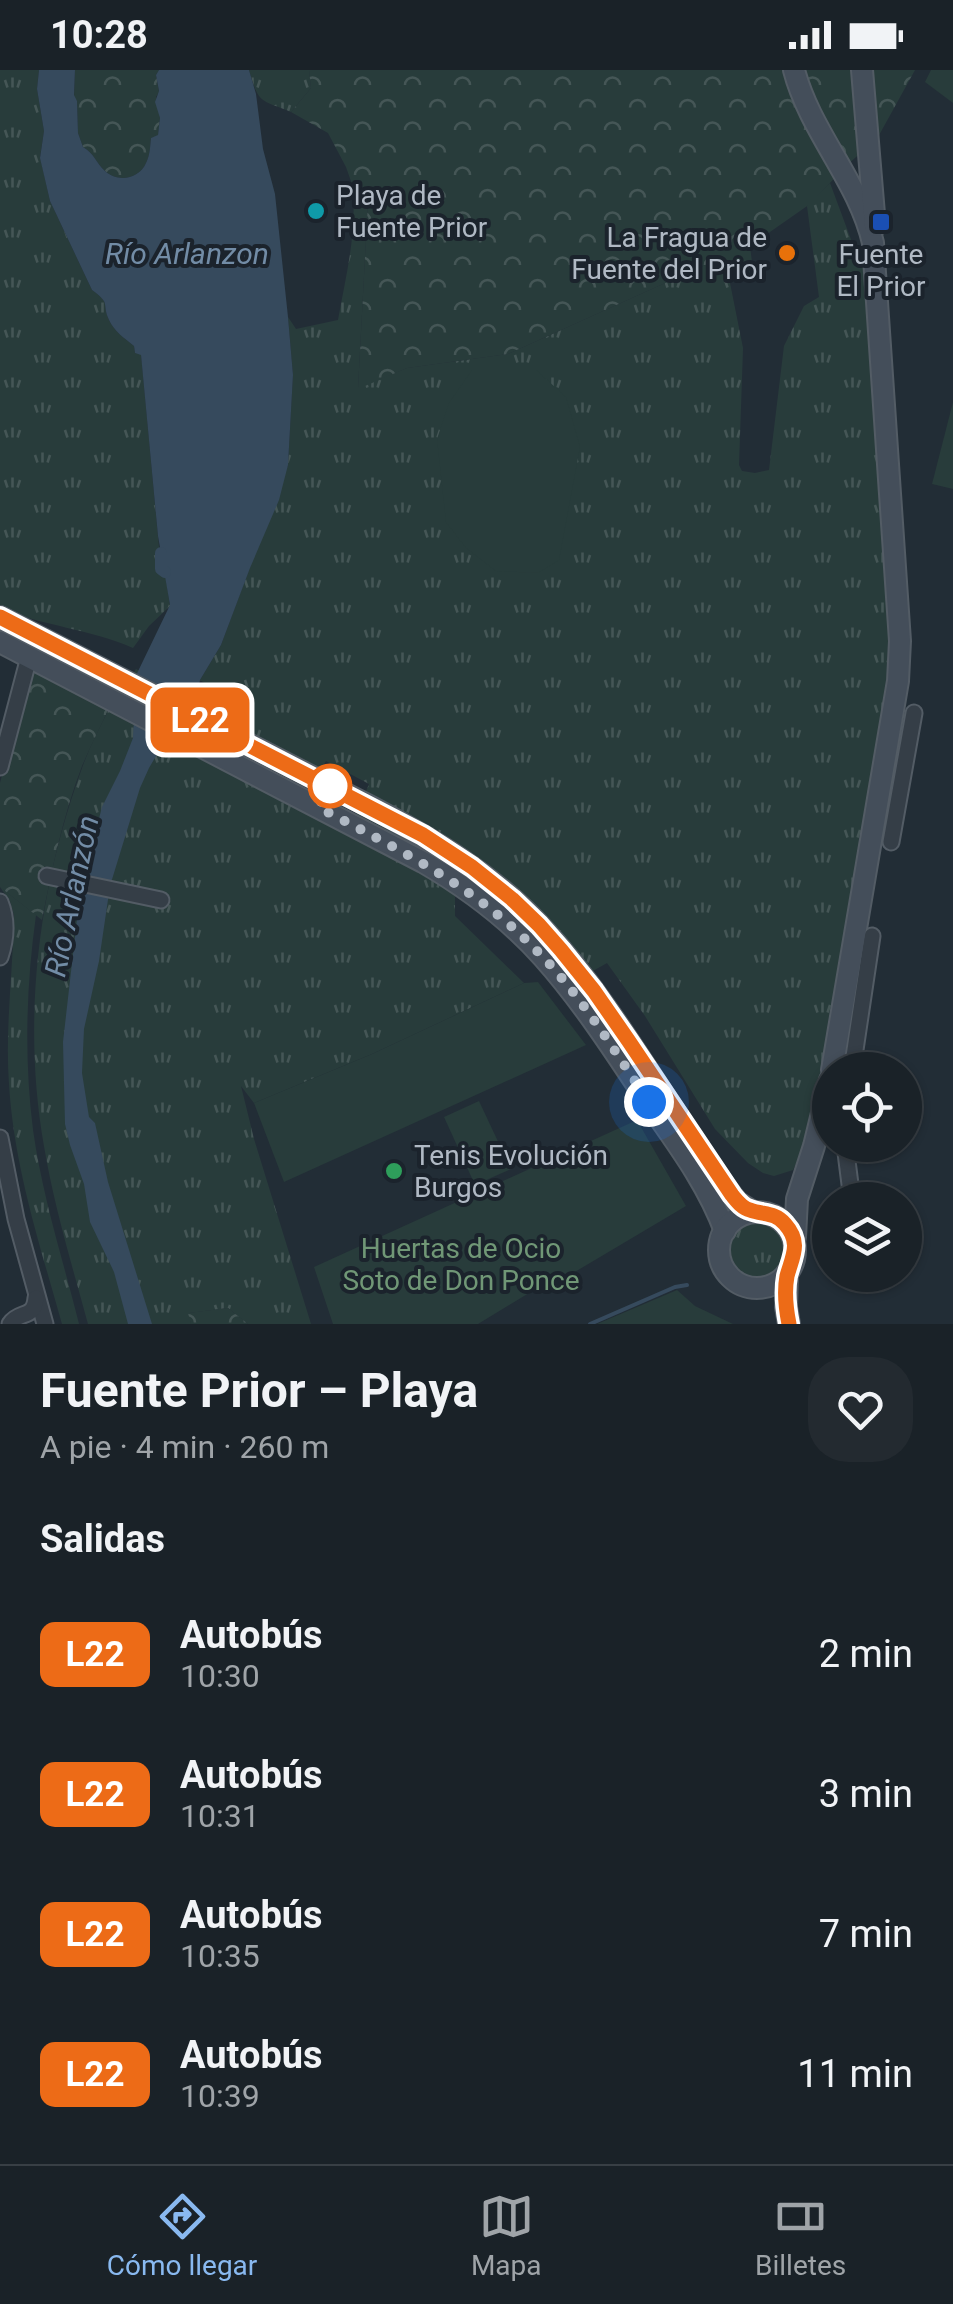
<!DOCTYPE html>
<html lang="es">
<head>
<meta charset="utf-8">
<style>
	:root { --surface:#1a2228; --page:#232a30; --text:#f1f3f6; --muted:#9fa4a8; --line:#383f45; --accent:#89b9f0 }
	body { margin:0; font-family:Roboto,sans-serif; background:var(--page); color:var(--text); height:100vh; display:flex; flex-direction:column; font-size:38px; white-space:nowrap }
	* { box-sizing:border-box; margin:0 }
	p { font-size:32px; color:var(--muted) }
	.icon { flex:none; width:55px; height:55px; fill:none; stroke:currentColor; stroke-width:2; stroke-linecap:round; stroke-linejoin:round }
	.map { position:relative; height:1254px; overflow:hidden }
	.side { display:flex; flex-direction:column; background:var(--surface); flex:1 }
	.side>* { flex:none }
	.badge { padding:0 20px; border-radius:15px; font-size:35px; line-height:65px }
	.tools { position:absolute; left:812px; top:982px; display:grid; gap:20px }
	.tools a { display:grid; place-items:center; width:110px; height:110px; border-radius:50%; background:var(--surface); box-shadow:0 2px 8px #0004,0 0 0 2px var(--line); font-size:50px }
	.you { position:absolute; width:50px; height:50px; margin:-25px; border:8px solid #fff; border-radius:50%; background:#1a73e8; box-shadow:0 0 0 15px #1a73e833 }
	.map>.badge { position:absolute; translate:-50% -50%; box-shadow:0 0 0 5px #fff }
	h2 { padding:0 40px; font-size:38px; line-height:90px }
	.round { display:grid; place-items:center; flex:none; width:105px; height:105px; border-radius:40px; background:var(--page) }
	.head { display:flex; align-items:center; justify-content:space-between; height:170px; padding:0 40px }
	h1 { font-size:48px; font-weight:700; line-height:75px }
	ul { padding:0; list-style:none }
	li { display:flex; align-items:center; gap:30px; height:140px; padding:0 40px }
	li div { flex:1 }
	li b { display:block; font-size:38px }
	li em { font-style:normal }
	li .badge { min-width:110px; font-weight:700; text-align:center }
	.status { display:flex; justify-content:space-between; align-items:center; height:70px; padding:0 50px; background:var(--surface); direction:ltr }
	.status svg { height:28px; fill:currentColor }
	.menu { display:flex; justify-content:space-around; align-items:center; height:140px; border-top:2px solid var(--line); background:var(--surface); font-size:28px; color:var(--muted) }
	.menu a { display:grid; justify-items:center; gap:5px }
	.menu .current { color:var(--accent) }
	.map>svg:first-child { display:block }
	.grass { fill:url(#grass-tufts) }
	.forest { fill:url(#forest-crowns) }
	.garden { fill:#283c3b }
	.water { fill:#364a5d }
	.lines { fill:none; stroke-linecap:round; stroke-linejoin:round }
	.stream { stroke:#364a5d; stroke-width:4 }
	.canal { stroke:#364a5d; stroke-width:12 }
	.street-casing { stroke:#535c65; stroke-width:19 }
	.secondary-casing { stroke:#535c65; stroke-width:24 }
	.street { stroke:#353e47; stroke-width:15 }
	.secondary { stroke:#444e5a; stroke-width:20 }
	.line-casing { stroke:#fff; stroke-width:22 }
	.line { stroke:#ed6b17; stroke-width:15 }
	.walk { stroke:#b0b9c4; stroke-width:10; stroke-dasharray:0 18 }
	.culture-dot { fill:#0f9aa8; stroke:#1b232c; stroke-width:4 }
	.transit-dot { fill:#1a4fb4; stroke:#1b232c; stroke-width:4 }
	.food-dot { fill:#e8710a; stroke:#1b232c; stroke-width:4 }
	.stop-dot { fill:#fff; stroke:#ed6b17; stroke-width:5 }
	.leisure-dot { fill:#2e9e5b; stroke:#1b232c; stroke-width:4 }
	.labels { text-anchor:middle; stroke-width:8; stroke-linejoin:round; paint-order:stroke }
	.poi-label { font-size:28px; fill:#b0b9c4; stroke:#1b232c; text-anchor:start }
	.park-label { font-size:28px; fill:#709776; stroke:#1b232c }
	.water-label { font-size:30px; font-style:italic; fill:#728ca6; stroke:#1b232c }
</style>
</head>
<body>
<div class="status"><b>10:28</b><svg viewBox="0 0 49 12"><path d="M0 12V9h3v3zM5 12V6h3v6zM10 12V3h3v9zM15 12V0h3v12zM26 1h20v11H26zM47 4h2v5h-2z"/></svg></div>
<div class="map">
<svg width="953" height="1254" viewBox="0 0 953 1254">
	<defs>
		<pattern id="grass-tufts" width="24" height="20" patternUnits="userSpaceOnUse" patternTransform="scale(2.5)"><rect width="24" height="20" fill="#283c3b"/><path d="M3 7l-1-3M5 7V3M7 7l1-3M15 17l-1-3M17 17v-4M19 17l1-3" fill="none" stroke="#455656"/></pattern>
		<pattern id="forest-crowns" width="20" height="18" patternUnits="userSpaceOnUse" patternTransform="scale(2.5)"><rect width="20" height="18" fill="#283c3b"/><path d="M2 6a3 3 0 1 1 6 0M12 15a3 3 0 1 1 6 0" fill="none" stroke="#455656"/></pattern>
	</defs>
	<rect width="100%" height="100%" fill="#222d36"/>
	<g class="grass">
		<path d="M0 0H39L37 19 44 61 40 87 50 131 92 220C112 235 101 231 109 250 114 261 124 268 134 276L135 283 141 284 161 499 165 502 170 536 149 556 133 578C90 559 43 556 0 538Z"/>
		<path d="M249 0H309L311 18 291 42C259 29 259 34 249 0Z"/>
		<path d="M830 113 856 183 868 200 893 554 887 631 826 980 808 1069 793 1100 774 1106 763 1103 748 1093 715 1059 645 946 607 893 591 902 563 868 364 726 369 714 326 691 318 704 233 660 240 636 200 610 221 575 288 395 293 305 288 247 296 259 338 250C346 205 358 160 352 114L368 131 358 318 407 298 508 284 705 195 725 188 743 278 739 395 742 401 755 403 769 400 784 276 804 236 819 227 807 136Z"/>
		<path d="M136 599 206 635 187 678 425 804 455 825V846L524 913 372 984 254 1033 241 1016 254 1069 311 1254H248L228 1238 189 1243 191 1254H88C72 1195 54 1136 44 1076 22 951 38 820 81 701 88 680 99 659 109 639H111Z"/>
		<path d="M358 740 420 772 508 835 548 882 354 747Z"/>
		<path d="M0 817 36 845C26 916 24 989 33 1060 42 1125 63 1190 79 1254H62C40 1175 14 1097 9 1014 5 958 13 902 14 845L10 831Z"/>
		<circle cx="757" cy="1179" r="30"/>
	</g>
	<g class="forest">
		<path d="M75 0H159L156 5 159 22 156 27 160 48 158 66 151 68C150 77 150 85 146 93 139 109 118 113 105 101 96 93 94 83 83 77L78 63 77 31 74 28Z"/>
		<path d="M309 0H915L878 67 845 97 810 134 750 176 754 209 725 189 705 195 508 284 407 298 358 319 368 131 352 114 346 97 328 63 291 42 311 18Z"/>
		<path d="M32 595 109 638C100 658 90 677 82 696 63 746 52 798 42 850L0 817V713Z"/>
		<path d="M228 1238 248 1254H191L188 1243Z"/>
	</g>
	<g class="garden">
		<path d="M931 0H953V33L925 12Z"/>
		<path d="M472 300H536L566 327 580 377 559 490 538 503 496 501 466 478 446 452 437 369 449 333Z"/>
		<path d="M953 332V419L932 414Z"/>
		<path d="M0 557 135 626 127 632 0 563Z"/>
		<path d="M538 912 586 975 284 1112 254 1033 372 984 524 913Z"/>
		<path d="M479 1031 511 1099 475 1115 444 1047Z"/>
		<path d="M637 1050 686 1136 563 1209 534 1220 478 1254H333L314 1197Z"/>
		<path d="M677 1220 695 1236 733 1254H597Z"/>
	</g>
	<path class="water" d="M39 0H75L74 25 77 31 78 63 83 77C94 83 96 93 105 101 118 113 139 109 146 93 150 85 150 77 151 68L158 65 160 48 155 32 159 21 156 5 159 0H249L256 24 263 79 275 124 288 247 293 305 288 395 279 430 250 498 221 575 200 610 195 637 187 650 188 660 159 681 149 698 140 718 110 816 99 891 84 959 82 1003 89 1047 95 1053 108 1112 152 1254H128L114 1202 90 1152 84 1114 70 1075 65 1054 63 972 77 849 95 764 102 737 120 701 133 668 134 648 129 620 170 535 158 466 141 285 135 283 134 276C124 268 114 261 109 250 101 232 112 235 92 220L50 131 40 88 44 61 37 19Z"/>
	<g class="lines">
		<path class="stream" d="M590 1254 675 1217 687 1215"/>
		<path class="canal" d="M161 483V499L165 502"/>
		<g class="street-casing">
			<g id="street">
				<path d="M0 697 29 587"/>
				<path d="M891 772 914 643"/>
				<path d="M47 806 161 830"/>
				<path d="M0 832C7 849 6 869 0 887"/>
				<path d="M852 1000 872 866"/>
				<path d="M0 1068 16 1149 45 1254"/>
				<path d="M845 1075 852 1130"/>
				<path d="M10 1254C19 1240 34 1250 36 1228"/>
			</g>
		</g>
		<g class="secondary-casing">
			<g id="secondary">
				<path d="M794 0C810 62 859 111 873 173L900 571 898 611 832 1000"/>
				<path d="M862 0 875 156"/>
				<path d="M0 547 373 738C433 770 493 805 540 856 614 935 663 1031 726 1118L737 1132 753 1142"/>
				<path d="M0 572 423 792C466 817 509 849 543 887 584 933 617 985 651 1036 679 1076 708 1115 725 1161"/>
				<circle cx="757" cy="1180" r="38"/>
				<path d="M795 1167 797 1129 814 1076 830 1010"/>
				<path d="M787 1204 786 1237 789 1254"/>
			</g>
		</g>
		<use href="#street" class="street"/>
		<use href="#secondary" class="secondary"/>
	</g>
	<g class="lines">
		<g class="line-casing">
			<path id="line" d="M0 547 423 765 472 797 512 829 539 855 561 880 594 921 628 970 732 1125C737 1131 742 1138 750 1140 763 1145 775 1142 785 1154 802 1173 792 1187 787 1206 784 1222 786 1239 789 1254"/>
		</g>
		<use href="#line" class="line"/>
		<path class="walk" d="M330 716 318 737C399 780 476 816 540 884 583 928 615 982 649 1032"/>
	</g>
	<circle class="culture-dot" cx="316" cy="141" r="10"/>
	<rect class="transit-dot" x="871" y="142" width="20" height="20" rx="5"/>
	<circle class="food-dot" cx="787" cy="183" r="10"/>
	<circle class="stop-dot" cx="330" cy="716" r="20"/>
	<circle class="leisure-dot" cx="394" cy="1101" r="10"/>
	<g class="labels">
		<g class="poi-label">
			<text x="336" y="135">Playa de<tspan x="336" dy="32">Fuente Prior</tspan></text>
			<text x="767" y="177" text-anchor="end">La Fragua de<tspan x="767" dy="32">Fuente del Prior</tspan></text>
			<text x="881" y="194" text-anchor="middle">Fuente<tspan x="881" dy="32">El Prior</tspan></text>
			<text x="414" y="1095">Tenis Evolución<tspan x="414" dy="32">Burgos</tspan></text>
		</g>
		<g class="park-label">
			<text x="461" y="1188">Huertas de Ocio<tspan x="461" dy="32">Soto de Don Ponce</tspan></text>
		</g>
		<g class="water-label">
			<text x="187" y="194">Río Arlanzon</text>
			<text transform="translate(72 826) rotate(-78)" y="10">Río Arlanzón</text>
		</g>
	</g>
</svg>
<div class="tools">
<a><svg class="icon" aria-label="locate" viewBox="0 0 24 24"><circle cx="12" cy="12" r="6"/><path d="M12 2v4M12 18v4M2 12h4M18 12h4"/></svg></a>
<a><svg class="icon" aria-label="layers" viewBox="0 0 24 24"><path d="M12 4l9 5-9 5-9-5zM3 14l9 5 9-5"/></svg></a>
</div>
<div class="you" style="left:649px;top:1032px"></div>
<b class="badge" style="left:200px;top:650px;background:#ed6b17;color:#fff">L22</b>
</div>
<section class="side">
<div class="head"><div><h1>Fuente Prior – Playa</h1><p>A pie · 4 min · 260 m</p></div><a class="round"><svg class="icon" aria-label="heart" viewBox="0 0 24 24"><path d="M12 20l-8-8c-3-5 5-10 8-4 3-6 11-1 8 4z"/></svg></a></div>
<h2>Salidas</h2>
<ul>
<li><span class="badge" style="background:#ed6b17;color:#fff">L22</span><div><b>Autobús</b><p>10:30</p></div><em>2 min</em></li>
<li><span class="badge" style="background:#ed6b17;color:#fff">L22</span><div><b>Autobús</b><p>10:31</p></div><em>3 min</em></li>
<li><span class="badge" style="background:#ed6b17;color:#fff">L22</span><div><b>Autobús</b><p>10:35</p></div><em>7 min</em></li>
<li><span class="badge" style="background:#ed6b17;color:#fff">L22</span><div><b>Autobús</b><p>10:39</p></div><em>11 min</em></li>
</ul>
</section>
<nav class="menu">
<a class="current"><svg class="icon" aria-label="directions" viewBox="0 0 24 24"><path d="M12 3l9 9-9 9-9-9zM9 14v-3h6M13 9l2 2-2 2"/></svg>Cómo llegar</a>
<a><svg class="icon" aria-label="map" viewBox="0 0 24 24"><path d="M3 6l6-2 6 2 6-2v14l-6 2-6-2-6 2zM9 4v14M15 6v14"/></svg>Mapa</a>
<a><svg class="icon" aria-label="tickets" viewBox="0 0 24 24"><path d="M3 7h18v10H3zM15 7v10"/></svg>Billetes</a>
</nav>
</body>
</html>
